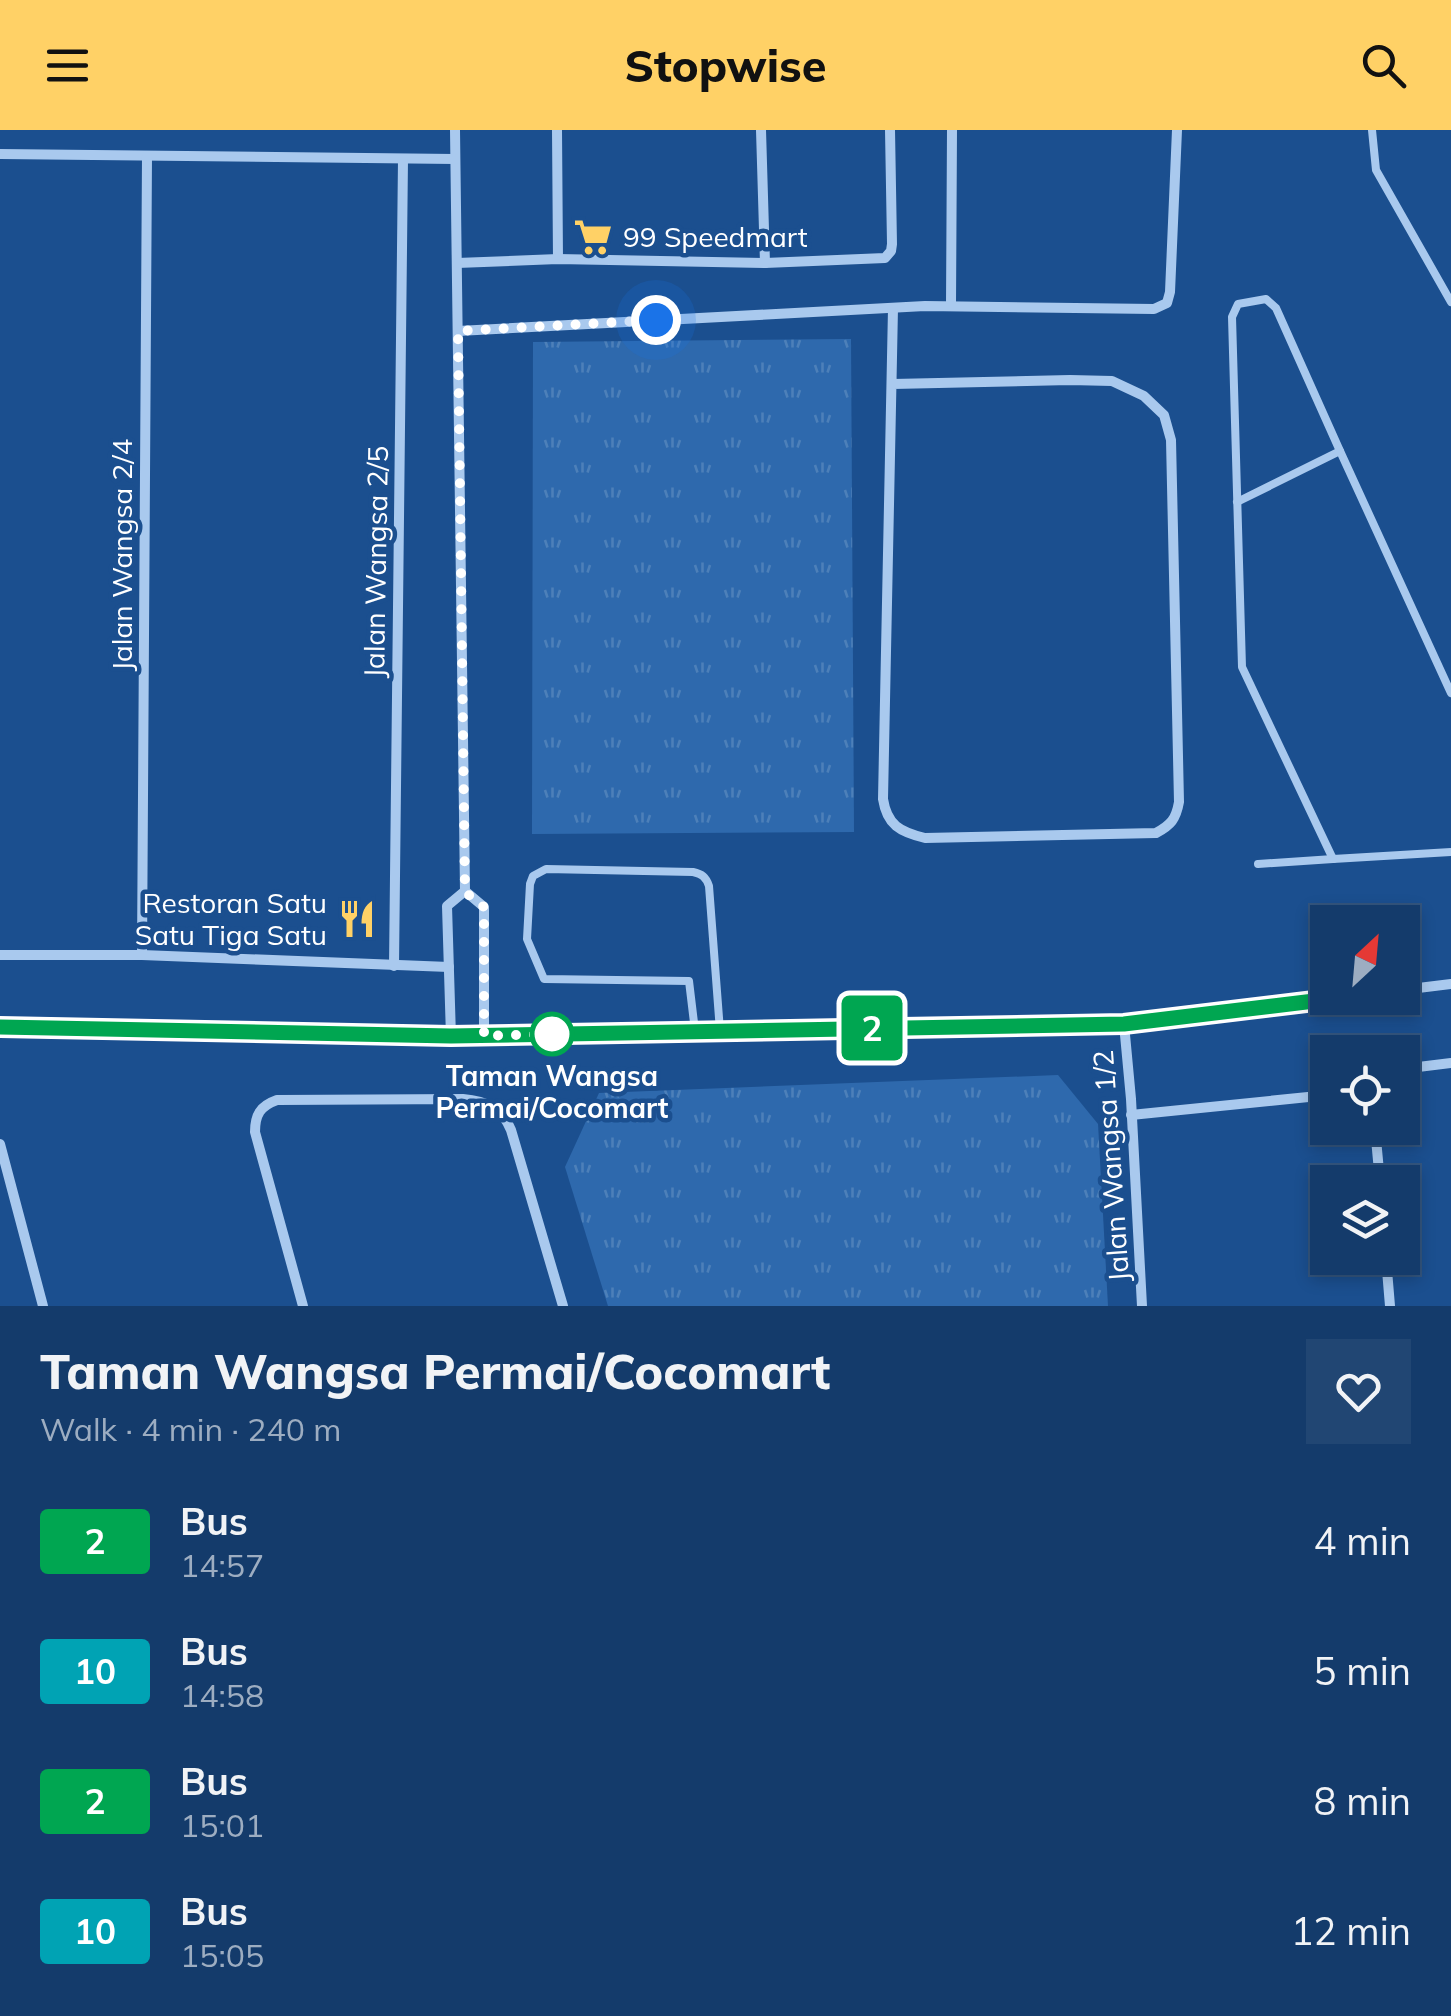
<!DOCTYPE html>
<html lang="en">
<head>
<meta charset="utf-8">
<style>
	:root { --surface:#143b6b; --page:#214673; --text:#f1f3f6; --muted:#9dadc1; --line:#33557e; --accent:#ffd166 }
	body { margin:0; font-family:Mulish,sans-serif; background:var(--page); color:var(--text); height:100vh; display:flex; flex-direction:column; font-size:38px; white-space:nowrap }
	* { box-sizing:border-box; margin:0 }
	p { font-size:32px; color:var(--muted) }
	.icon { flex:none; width:55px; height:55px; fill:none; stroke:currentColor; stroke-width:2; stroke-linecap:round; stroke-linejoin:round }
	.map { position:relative; height:1176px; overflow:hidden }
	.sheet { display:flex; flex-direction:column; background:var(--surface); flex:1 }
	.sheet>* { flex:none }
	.badge { padding:0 20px; border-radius:8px; font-size:35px; line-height:65px }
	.needle { width:65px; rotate:26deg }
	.controls { position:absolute; left:1310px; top:775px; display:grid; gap:20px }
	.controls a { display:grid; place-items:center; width:110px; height:110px; border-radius:0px; background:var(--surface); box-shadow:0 5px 15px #0003,0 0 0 2px var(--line); font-size:50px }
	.you { position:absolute; width:50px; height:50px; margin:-25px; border:8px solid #fff; border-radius:50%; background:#1a73e8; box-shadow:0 0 0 15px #1a73e833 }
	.map>.badge { position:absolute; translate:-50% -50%; box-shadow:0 0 0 5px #fff }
	.round { display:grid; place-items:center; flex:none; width:105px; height:105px; border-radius:0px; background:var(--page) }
	.overview { display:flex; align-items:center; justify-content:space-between; height:170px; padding:0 40px }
	h1 { font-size:48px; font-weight:800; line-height:75px }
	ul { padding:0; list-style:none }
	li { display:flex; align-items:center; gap:30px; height:130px; padding:0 40px }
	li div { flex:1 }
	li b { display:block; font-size:38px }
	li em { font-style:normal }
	li .badge { min-width:110px; font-weight:700; text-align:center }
	header { display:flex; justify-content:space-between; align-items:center; height:130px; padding:0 40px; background:var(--accent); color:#111; font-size:45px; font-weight:800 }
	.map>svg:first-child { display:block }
	.park { fill:url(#park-tufts) }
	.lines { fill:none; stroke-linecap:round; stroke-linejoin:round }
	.service { stroke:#a9c9ee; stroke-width:8 }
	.minor { stroke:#a9c9ee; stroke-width:10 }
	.line-casing { stroke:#fff; stroke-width:22 }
	.line { stroke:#00a651; stroke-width:15 }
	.walk { stroke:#fff; stroke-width:10; stroke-dasharray:0 18 }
	.stop-dot { fill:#fff; stroke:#00a651; stroke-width:5 }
	.labels { text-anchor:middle; stroke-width:9; stroke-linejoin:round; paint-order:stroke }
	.poi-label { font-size:28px; fill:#fff; stroke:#1b4f8f; text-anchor:start }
	.street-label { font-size:28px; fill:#fff; stroke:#1b4f8f }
	.stop-label { font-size:28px; font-weight:bold; fill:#fff; stroke:#1b4f8f }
</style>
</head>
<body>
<header><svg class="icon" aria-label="menu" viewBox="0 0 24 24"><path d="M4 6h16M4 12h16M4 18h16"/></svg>Stopwise<svg class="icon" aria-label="search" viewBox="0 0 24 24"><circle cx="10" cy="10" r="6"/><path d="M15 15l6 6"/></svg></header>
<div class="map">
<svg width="1451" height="1176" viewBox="0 0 1451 1176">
	<defs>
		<pattern id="park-tufts" width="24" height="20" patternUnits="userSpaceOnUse" patternTransform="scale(2.5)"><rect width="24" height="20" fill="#2e69ad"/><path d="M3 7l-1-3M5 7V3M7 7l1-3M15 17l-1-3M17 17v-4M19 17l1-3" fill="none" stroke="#4d80b9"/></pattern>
	</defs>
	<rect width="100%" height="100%" fill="#1b4f8f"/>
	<g class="park">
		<path d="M851 209 854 702 532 704 533 212Z"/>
		<path d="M1058 945 1098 994 1108 1176H608L565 1037 599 963Z"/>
	</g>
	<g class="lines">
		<g class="service">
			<path d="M1372 0 1376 40 1451 172"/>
			<path d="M1340 321 1276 178 1266 169 1238 174 1232 187 1242 537 1333 729 1451 722"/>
			<path d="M1237 372 1340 321 1451 563"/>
			<path d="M1258 734 1333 729"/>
			<path d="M695 901 689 851 544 849 527 809 530 754 533 746 546 739 693 742C702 744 706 747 709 756L720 901"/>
		</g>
		<g class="minor">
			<path d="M455 0 465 761 484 777V906"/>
			<path d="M557 0 558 129"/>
			<path d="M761 0 765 133"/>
			<path d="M0 24 455 29"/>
			<path d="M457 133 558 129 765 133 885 128 891 121 892 114 890 0"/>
			<path d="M951 175 952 0"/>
			<path d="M458 201 925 176 1154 179 1167 173 1170 162 1177 0"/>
			<path d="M893 254 1070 250 1112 251 1144 266 1164 285 1171 310 1179 672C1176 689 1171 695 1156 703L925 708C900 702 887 695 883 669L893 178"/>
			<path d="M0 825H142L449 837"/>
			<path d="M142 825 147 26"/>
			<path d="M394 836 403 29"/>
			<path d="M1402 860 1451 854"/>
			<path d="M1124 894 1131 969 1142 1176"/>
			<path d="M0 897 451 907 1124 894 1339 868"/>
			<path d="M451 907 447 776 465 761"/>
			<path d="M1402 939 1451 933"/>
			<path d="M1131 985 1328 965"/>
			<path d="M1375 998 1380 1052"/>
			<path d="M0 1014 43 1176"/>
			<path d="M1386 1128 1390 1176"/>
			<path d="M303 1176 255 1002C255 985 260 976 277 970L463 969C486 971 502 978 511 1000L563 1176"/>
		</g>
	</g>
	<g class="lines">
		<g class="line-casing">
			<path id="line" d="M0 897 451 906 1124 894 1339 868"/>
		</g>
		<use href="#line" class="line"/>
		<path class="walk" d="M552 904 484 906V777L465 762 458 201 656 190"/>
	</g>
	<defs>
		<g id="supermarket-bare" transform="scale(3)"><path d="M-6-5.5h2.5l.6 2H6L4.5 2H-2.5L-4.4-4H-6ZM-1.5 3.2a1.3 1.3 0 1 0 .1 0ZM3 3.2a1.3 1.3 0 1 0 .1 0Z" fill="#ffd166" stroke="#1b4f8f" stroke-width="2.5" paint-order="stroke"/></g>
		<g id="restaurant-bare" transform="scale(3)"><path d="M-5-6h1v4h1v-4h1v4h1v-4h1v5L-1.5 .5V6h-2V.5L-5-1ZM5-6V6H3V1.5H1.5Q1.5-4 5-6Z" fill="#ffd166" stroke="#1b4f8f" stroke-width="2.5" paint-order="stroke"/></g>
	</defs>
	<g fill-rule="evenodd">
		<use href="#supermarket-bare" x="593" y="107"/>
		<use href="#restaurant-bare" x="357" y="789"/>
	</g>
	<circle class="stop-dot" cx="552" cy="904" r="20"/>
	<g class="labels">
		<g class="poi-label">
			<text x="623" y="117">99 Speedmart</text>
			<text x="327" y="783" text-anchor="end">Restoran Satu<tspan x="327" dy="32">Satu Tiga Satu</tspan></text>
		</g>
		<g class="street-label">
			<text transform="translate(122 425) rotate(-90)" y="10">Jalan Wangsa 2/4</text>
			<text transform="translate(376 432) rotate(-89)" y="10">Jalan Wangsa 2/5</text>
			<text transform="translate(1111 1036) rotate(-94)" y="10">Jalan Wangsa 1/2</text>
		</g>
		<g class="stop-label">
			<text x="552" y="956">Taman Wangsa<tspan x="552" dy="32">Permai/Cocomart</tspan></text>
		</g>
	</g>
</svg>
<div class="controls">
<a><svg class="needle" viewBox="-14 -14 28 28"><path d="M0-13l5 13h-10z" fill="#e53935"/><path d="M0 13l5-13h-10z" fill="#9dadc1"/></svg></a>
<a><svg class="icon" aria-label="locate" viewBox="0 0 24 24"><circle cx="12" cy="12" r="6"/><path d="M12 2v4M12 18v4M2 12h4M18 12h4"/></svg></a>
<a><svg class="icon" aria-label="layers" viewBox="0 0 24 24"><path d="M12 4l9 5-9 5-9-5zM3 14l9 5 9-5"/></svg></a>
</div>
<div class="you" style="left:656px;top:190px"></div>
<b class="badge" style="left:872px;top:898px;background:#00a651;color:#fff">2</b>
</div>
<section class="sheet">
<div class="overview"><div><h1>Taman Wangsa Permai/Cocomart</h1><p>Walk · 4 min · 240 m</p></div><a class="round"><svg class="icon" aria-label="heart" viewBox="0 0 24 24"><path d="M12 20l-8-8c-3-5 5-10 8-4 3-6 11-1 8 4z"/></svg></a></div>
<ul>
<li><span class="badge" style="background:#00a651;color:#fff">2</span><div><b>Bus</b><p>14:57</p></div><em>4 min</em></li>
<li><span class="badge" style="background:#00a3b4;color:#fff">10</span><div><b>Bus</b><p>14:58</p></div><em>5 min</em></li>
<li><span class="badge" style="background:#00a651;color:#fff">2</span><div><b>Bus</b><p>15:01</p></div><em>8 min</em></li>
<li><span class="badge" style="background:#00a3b4;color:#fff">10</span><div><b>Bus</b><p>15:05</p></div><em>12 min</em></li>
</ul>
</section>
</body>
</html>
